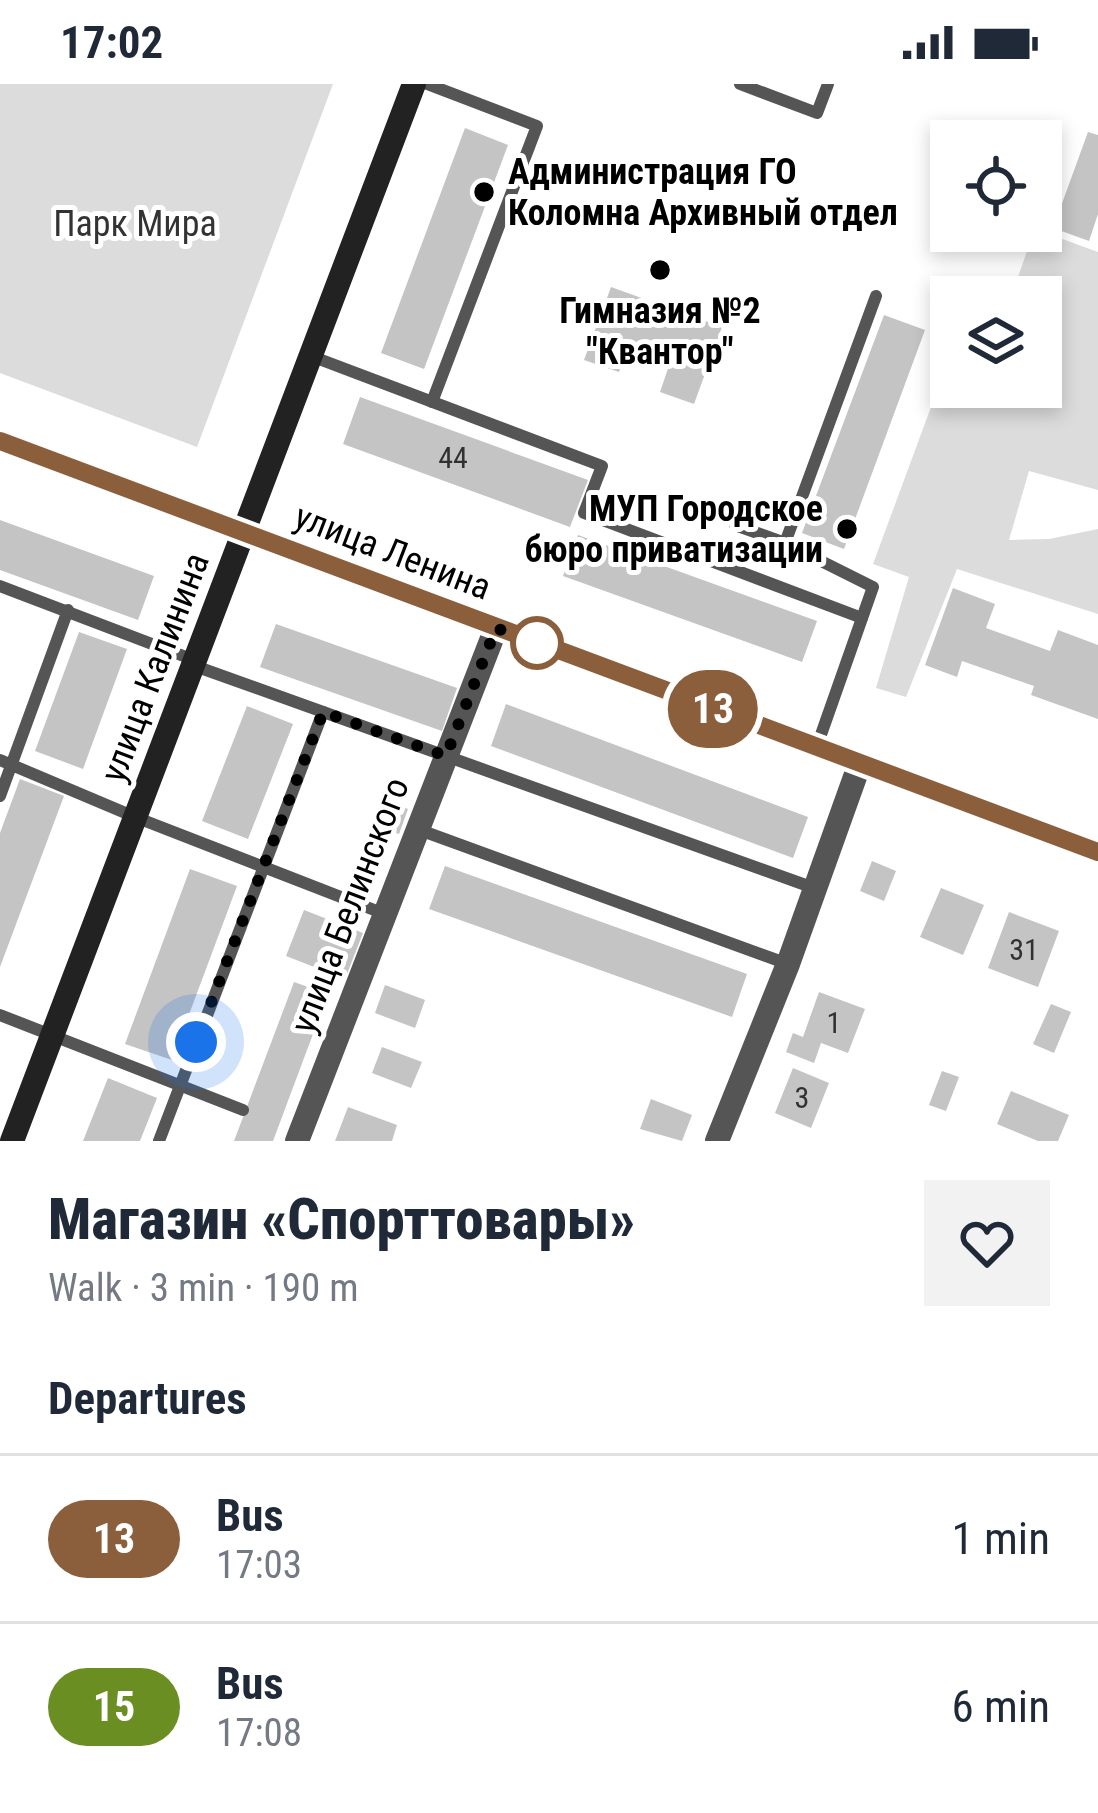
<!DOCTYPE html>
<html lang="en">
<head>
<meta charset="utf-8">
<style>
	:root { --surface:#fff; --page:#f2f2f3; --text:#1f2937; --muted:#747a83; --line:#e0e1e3 }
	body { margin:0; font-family:"Roboto Condensed",sans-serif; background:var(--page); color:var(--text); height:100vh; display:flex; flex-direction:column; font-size:45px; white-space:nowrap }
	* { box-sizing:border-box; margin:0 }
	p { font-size:39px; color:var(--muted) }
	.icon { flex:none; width:66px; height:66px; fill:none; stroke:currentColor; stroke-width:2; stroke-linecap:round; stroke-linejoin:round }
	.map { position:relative; height:1057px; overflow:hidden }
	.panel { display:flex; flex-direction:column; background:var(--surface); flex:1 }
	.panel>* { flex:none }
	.badge { padding:0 24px; border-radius:39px; font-size:42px; line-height:78px }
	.tools { position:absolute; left:930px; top:36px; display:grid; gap:24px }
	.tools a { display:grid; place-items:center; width:132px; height:132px; border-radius:0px; background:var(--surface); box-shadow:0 6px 18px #0003; font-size:60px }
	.you { position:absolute; width:60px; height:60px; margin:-30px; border:9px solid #fff; border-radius:50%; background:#1a73e8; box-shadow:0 0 0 18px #1a73e833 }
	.map>.badge { position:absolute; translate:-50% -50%; box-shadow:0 0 0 6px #fff }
	h2 { padding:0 48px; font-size:45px; line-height:108px }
	.round { display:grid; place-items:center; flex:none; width:126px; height:126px; border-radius:0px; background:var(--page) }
	.overview { display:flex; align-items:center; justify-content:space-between; height:204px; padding:0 48px }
	h1 { font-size:57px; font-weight:800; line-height:90px }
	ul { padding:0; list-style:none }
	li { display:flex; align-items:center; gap:36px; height:168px; padding:0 48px; border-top:3px solid var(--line) }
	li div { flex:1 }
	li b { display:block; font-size:45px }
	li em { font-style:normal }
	li .badge { min-width:132px; font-weight:700; text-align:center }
	.status { display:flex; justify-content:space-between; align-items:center; height:84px; padding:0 60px; background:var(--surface); direction:ltr }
	.status svg { height:33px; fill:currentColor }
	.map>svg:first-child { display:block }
	.green { fill:#dcdcdc }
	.building { fill:#c4c4c4 }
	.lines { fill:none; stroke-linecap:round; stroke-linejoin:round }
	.lane { stroke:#555; stroke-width:12 }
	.street { stroke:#555; stroke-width:24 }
	.secondary { stroke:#222; stroke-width:24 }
	.line-casing { stroke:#fff; stroke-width:27 }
	.line { stroke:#8b5e3c; stroke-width:18 }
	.walk { stroke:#000; stroke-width:12; stroke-dasharray:0 21.6 }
	.poi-dot { fill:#000; stroke:#fff; stroke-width:4.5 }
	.stop-dot { fill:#fff; stroke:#8b5e3c; stroke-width:6 }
	.labels { text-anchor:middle; stroke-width:10; stroke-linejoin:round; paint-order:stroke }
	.number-label { font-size:30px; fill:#313131 }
	.poi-label { font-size:36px; font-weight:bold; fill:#000; stroke:#fff; text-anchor:start }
	.park-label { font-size:36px; fill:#333; stroke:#fff }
	.street-label { font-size:36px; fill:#000; stroke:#fff }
</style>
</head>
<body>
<div class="status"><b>17:02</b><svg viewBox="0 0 49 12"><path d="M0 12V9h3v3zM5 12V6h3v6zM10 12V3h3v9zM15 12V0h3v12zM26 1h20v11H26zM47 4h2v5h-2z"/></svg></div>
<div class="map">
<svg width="1098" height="1057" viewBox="0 0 1098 1057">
	<rect width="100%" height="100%" fill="#fff"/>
	<g class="green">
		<path d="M0 0H333L197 363 0 289Z"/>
		<path d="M1043 121 1054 125 1046 149 1098 168V406L1029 387 1009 456 1049 455 1098 445V530L957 485 906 613 876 604 909 493 873 480 951 269V303H1041V213H1011L1034 147H1041Z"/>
	</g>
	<g class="building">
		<path d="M465 44 508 61 424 285 381 269Z"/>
		<path d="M1088 48 1098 51V130L1089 157 1053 144Z"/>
		<path d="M611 203 722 243 694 320 660 308 672 273 630 258 619 288 584 276Z"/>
		<path d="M884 231 925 246 844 465 802 449Z"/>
		<path d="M360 313 588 396 570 443 343 360Z"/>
		<path d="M0 436 154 492 138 536 0 486Z"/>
		<path d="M578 451 817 537 802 578 563 492Z"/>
		<path d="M953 504 995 520 986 544 1050 567 1058 546 1098 561V635L1031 611 1034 602 962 577 957 593 925 581Z"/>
		<path d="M276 540 457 604 442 647 260 583Z"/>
		<path d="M79 548 127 565 83 685 35 667Z"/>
		<path d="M506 620 808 733 793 774 491 662Z"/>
		<path d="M247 622 293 640 248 755 202 737Z"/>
		<path d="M20 695 64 712 0 883V749Z"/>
		<path d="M383 716 408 725 399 750 373 741Z"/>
		<path d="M872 777 896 787 884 817 860 807Z"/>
		<path d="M445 782 747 890 732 933 429 825Z"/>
		<path d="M190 785 237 802 172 976 125 960Z"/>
		<path d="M941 804 984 821 963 871 920 853Z"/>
		<path d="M304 826 363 849 345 895 286 872Z"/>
		<path d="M1009 828 1059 847 1038 903 988 884Z"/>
		<path d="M294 898 328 910 273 1057H234Z"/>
		<path d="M385 901 425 916 415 944 375 929Z"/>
		<path d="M819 908 865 925 848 969 821 959 814 979 786 968 793 949 803 953Z"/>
		<path d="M1051 920 1071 928 1054 969 1033 960Z"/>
		<path d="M382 963 422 978 411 1004 372 989Z"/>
		<path d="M793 984 829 999 811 1044 775 1029Z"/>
		<path d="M942 987 959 993 946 1027 929 1021Z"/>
		<path d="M108 994 157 1014 140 1057H83Z"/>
		<path d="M1011 1007 1069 1031 1058 1057H1038L997 1040Z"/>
		<path d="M651 1015 692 1031 682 1057 640 1045Z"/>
		<path d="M348 1023 397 1041 392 1057H335Z"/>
	</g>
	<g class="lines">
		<g class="lane">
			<path d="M427 0 537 42 432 318"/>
			<path d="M740 0 817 29 828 0"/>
			<path d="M311 272 602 382 584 429 862 534"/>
			<path d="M735 441 785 459 873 503 817 662"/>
			<path d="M785 459 876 212"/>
			<path d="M0 502 194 576"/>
			<path d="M192 581 814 804"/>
			<path d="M0 676 135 733 382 829"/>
			<path d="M0 712 68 526"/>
			<path d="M417 745 788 880"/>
			<path d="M0 931 243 1026"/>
			<path d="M159 1057 323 628"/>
		</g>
		<g class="street">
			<path d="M297 1057 496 544"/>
			<path d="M717 1057 788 880 860 679"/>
		</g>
		<g class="secondary">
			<path d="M0 357 1098 768"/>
			<path d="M12 1057 414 0"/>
		</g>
	</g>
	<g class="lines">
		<g class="line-casing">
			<path id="line" d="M0 357 1098 768"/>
		</g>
		<use href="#line" class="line"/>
		<path class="walk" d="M196 958 323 628 446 672 496 544 537 559"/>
	</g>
	<g class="poi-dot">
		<circle cx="484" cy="108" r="12"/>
		<circle cx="660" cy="186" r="12"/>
		<circle cx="847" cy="445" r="12"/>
	</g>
	<circle class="stop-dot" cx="537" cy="559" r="24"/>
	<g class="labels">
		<g class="number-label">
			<text x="453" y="384">44</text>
			<text x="1024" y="876">31</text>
			<text x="834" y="949">1</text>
			<text x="802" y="1024">3</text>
		</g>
		<g class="poi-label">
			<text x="508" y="100">Администрация ГО<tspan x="508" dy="41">Коломна Архивный отдел</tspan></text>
			<text x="660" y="239" text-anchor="middle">Гимназия №2<tspan x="660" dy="41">"Квантор"</tspan></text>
			<text x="823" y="437" text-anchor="end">МУП Городское<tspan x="823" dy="41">бюро приватизации</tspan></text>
		</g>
		<g class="park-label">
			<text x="135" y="152">Парк Мира</text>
		</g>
		<g class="street-label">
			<text transform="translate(393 467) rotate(21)" y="13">улица Ленина</text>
			<text transform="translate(154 583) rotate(-69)" y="13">улица Калинина</text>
			<text transform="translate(349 821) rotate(-69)" y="13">улица Белинского</text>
		</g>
	</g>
</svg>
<div class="tools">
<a><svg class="icon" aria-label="locate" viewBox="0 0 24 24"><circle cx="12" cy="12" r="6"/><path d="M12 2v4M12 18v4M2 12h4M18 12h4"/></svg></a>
<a><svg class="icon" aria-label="layers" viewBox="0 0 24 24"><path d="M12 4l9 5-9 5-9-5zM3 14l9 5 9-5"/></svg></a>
</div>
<div class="you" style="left:196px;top:958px"></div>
<b class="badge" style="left:713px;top:625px;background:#8b5e3c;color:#fff">13</b>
</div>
<section class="panel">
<div class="overview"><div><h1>Магазин «Спорттовары»</h1><p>Walk · 3 min · 190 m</p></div><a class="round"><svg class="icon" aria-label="heart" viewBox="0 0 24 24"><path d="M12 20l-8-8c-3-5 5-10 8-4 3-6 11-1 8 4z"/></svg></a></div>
<h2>Departures</h2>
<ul>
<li><span class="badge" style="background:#8b5e3c;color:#fff">13</span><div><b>Bus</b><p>17:03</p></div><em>1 min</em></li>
<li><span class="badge" style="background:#6b8e23;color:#fff">15</span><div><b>Bus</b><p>17:08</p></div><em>6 min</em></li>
</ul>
</section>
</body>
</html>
